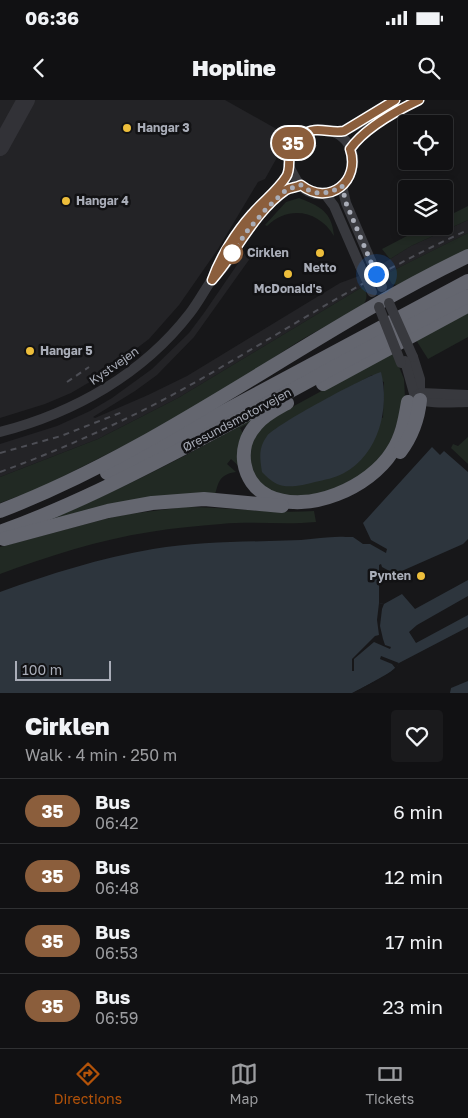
<!DOCTYPE html>
<html lang="en">
<head>
<meta charset="utf-8">
<style>
	:root { --surface:#111113; --page:#1a1a1c; --text:#f1f3f6; --muted:#9c9da0; --line:#303133; --accent:#b45309 }
	body { margin:0; font-family:"Golos Text",sans-serif; background:var(--page); color:var(--text); height:100vh; display:flex; flex-direction:column; font-size:19px; white-space:nowrap }
	* { box-sizing:border-box; margin:0 }
	p { font-size:16px; color:var(--muted) }
	.icon { flex:none; width:28px; height:28px; fill:none; stroke:currentColor; stroke-width:2; stroke-linecap:round; stroke-linejoin:round }
	.map { position:relative; height:593px; overflow:hidden }
	.drawer { display:flex; flex-direction:column; background:var(--surface); flex:1 }
	.drawer>* { flex:none }
	.badge { padding:0 10px; border-radius:16px; font-size:18px; line-height:32px }
	.controls { position:absolute; left:398px; top:15px; display:grid; gap:10px }
	.controls a { display:grid; place-items:center; width:55px; height:55px; border-radius:5px; background:var(--surface); box-shadow:0 2px 8px #0003,0 0 0 1px var(--line); font-size:25px }
	.scale { position:absolute; left:15px; bottom:12px; width:96px; box-sizing:border-box; padding-left:5px; border:2px solid #a9adb8; border-top:0; font-size:14px; line-height:18px; white-space:nowrap; color:#a9adb8; -webkit-text-stroke:4px #121214; paint-order:stroke }
	.you { position:absolute; width:25px; height:25px; margin:-12px; border:4px solid #fff; border-radius:50%; background:#1a73e8; box-shadow:0 0 0 8px #1a73e833 }
	.map>.badge { position:absolute; translate:-50% -50%; box-shadow:0 0 0 2px #fff }
	.round { display:grid; place-items:center; flex:none; width:52px; height:52px; border-radius:5px; background:var(--page) }
	.overview { display:flex; align-items:center; justify-content:space-between; height:85px; padding:0 25px }
	h1 { font-size:24px; font-weight:800; line-height:38px }
	ul { padding:0; list-style:none }
	li { display:flex; align-items:center; gap:15px; height:65px; padding:0 25px; border-top:1px solid var(--line) }
	li div { flex:1 }
	li b { display:block; font-size:19px }
	li em { font-style:normal }
	li .badge { min-width:55px; font-weight:700; text-align:center }
	.status { display:flex; justify-content:space-between; align-items:center; height:35px; padding:0 25px; background:var(--surface); direction:ltr }
	.status svg { height:14px; fill:currentColor }
	header { display:flex; justify-content:space-between; align-items:center; height:65px; padding:0 25px; background:var(--surface); font-size:22px; font-weight:800 }
	.menu { display:flex; justify-content:space-around; align-items:center; height:70px; border-top:1px solid var(--line); background:var(--surface); font-size:14px; color:var(--muted) }
	.menu a { display:grid; justify-items:center; gap:2px }
	.menu .current { color:var(--accent) }
	.map>svg:first-child { display:block }
	.built { fill:#232326 }
	.green { fill:#212923; fill-rule:evenodd }
	.water { fill:#2d353d }
	.pier { fill:#171719 }
	.lines { fill:none; stroke-linecap:round; stroke-linejoin:round }
	.taxiway { stroke:#323237; stroke-width:18 }
	.tertiary { stroke:#38393e; stroke-width:10 }
	.motorway { stroke:#64666f; stroke-width:14 }
	.rail { stroke:#4d4e55; stroke-width:2; stroke-dasharray:6 5; stroke-linecap:butt }
	.tertiary-bridge { stroke:#38393e; stroke-width:10 }
	.line-casing { stroke:#fff; stroke-width:11 }
	.line { stroke:#8b5e3c; stroke-width:8 }
	.walk { stroke:#a9adb8; stroke-width:5; stroke-dasharray:0 9 }
	.poi-dot { fill:#edbe3b; stroke:#121214; stroke-width:2 }
	.stop-dot { fill:#fff; stroke:#8b5e3c; stroke-width:2.5 }
	.labels { text-anchor:middle; stroke-width:5; stroke-linejoin:round; paint-order:stroke }
	.poi-label { font-size:12px; font-weight:bold; fill:#a9adb8; stroke:#121214; text-anchor:start }
	.stop-label { font-size:12px; font-weight:bold; fill:#a9adb8; stroke:#121214; text-anchor:start }
	.street-label { font-size:12px; fill:#a9adb8; stroke:#121214 }
</style>
</head>
<body>
<div class="status"><b>06:36</b><svg viewBox="0 0 49 12"><path d="M0 12V9h3v3zM5 12V6h3v6zM10 12V3h3v9zM15 12V0h3v12zM26 1h20v11H26zM47 4h2v5h-2z"/></svg></div>
<header><svg class="icon" aria-label="back" viewBox="0 0 24 24"><path d="M15 5l-7 7 7 7"/></svg>Hopline<svg class="icon" aria-label="search" viewBox="0 0 24 24"><circle cx="10" cy="10" r="6"/><path d="M15 15l6 6"/></svg></header>
<div class="map">
<svg width="468" height="593" viewBox="0 0 468 593">
	<rect width="100%" height="100%" fill="#171719"/>
	<g class="built">
		<path d="M0 0H225L289 36 265 79 258 82 218 149 179 205 149 239 100 276 71 293 45 304 0 318Z"/>
		<path d="M468 120V133L386 174 382 164 411 146Z"/>
		<path d="M250 146 256 150 194 237 157 275 135 291 93 317 95 318 148 295 187 276 340 183 359 176 364 186 178 298 98 339 0 377V344L57 326 90 311 112 298 152 269 189 233 204 213Z"/>
	</g>
	<g class="green">
		<path d="M299 98C320 106 332 112 334 136 319 110 288 105 267 126L265 125 286 102Z"/>
		<path d="M468 106V120L411 146 390 159 382 149 426 126H444V118Z"/>
		<path d="M468 133V151L397 185 392 184 386 174Z"/>
		<path d="M364 186C367 194 368 198 363 205L301 240 217 294 151 332 38 389 0 403V377L98 339 178 298Z"/>
		<path d="M468 213V237L428 259 416 240Z"/>
		<path d="M393 252 404 279 405 297 390 346 369 371 326 393 296 396 283 395 271 391 258 382 251 368 249 354 252 342 260 329 272 318ZM372 275 384 282 383 318 341 292Z"/>
		<path d="M263 313V315L240 328 243 333V370L231 359 227 364 236 372C220 374 218 382 215 396L31 427C111 395 187 356 263 313Z"/>
		<path d="M468 337V364L451 348 453 344 458 346Z"/>
		<path d="M185 407C228 407 271 414 314 411L316 422C284 425 253 421 221 424 198 426 173 428 150 432 98 440 49 456 0 474V447L105 419 129 414Z"/>
	</g>
	<g class="water">
		<path d="M381 272C390 308 379 354 344 373 335 378 324 380 315 382 304 385 287 389 277 384 271 381 266 376 262 372 260 358 258 348 267 336 275 325 366 276 381 272Z"/>
		<path d="M432 347 440 355 444 351 468 372V439L463 444 395 474 382 467 381 464 379 465V503L384 504 402 494 415 509 468 480V496L417 525 409 532 416 543 468 515V527L399 563C392 575 365 586 352 593H0V492C50 474 100 458 153 449 203 441 251 442 301 440 316 439 331 436 346 437H353L363 444H370L386 453 387 449 371 440 363 423Z"/>
		<path d="M468 581V593H450L451 588Z"/>
	</g>
	<g class="pier">
		<path d="M379 503 384 504 382 509 380 526 383 539 385 545 391 547 390 549 374 542 354 559V571H352V559L375 536 379 535 377 520Z"/>
		<path d="M381 556 399 563 396 568 393 572 356 593H353L396 569 392 564 380 559Z"/>
	</g>
	<g class="lines">
		<path class="taxiway" d="M0 47 26 0"/>
		<g class="tertiary">
			<path d="M336 33C358 28 377 12 395 0"/>
			<path d="M351 49C365 27 396 11 419 0"/>
			<path d="M342 86 346 103 371 161"/>
			<path d="M325 94 334 106 360 166"/>
			<path d="M239 131C244 125 248 118 253 113 264 101 280 90 287 76 291 69 287 58 290 50 298 27 331 22 346 41 372 74 323 112 300 85 295 79 292 71 288 65"/>
			<path d="M413 257 420 279V300"/>
			<path d="M405 261 415 297C426 305 454 302 468 302"/>
			<path d="M411 300 421 293 468 295"/>
			<path d="M0 332C74 313 143 274 190 213 198 203 204 191 211 181 215 176 220 172 224 167 242 141 259 108 286 90 291 87 296 88 301 85"/>
		</g>
		<g class="motorway">
			<path d="M323 284 467 206"/>
			<path d="M287 303C276 309 264 315 256 325 236 347 241 382 268 396 308 415 370 387 392 352 402 337 405 320 408 302"/>
			<path d="M400 352C412 336 418 320 420 300"/>
			<path d="M107 373 150 351 468 181"/>
			<path d="M0 411C167 347 307 233 468 156"/>
			<path d="M0 432C67 408 130 376 193 343 285 295 376 243 468 196"/>
			<path d="M4 439 108 411 152 403 204 399 282 406"/>
		</g>
		<g class="rail">
			<path d="M304 57 318 43"/>
			<path d="M67 282 89 267"/>
			<path d="M0 353 61 336 125 311"/>
			<path d="M0 372C71 346 141 314 206 276 293 226 376 171 468 130"/>
		</g>
		<g class="tertiary-bridge">
			<path d="M371 161 382 187"/>
			<path d="M360 166 372 192"/>
			<path d="M389 203 413 257"/>
			<path d="M379 207 401 263"/>
		</g>
	</g>
	<g class="lines">
		<g class="line-casing">
			<path id="line" d="M395 0 344 31C328 34 317 24 300 36 282 49 294 65 286 77 277 91 263 101 252 114 236 132 220 157 212 180 237 152 254 112 286 90 291 87 296 88 301 85 329 107 361 81 350 49 365 28 396 11 419 0"/>
		</g>
		<use href="#line" class="line"/>
		<path class="walk" d="M232 153 248 130 267 108 286 90 301 85C314 96 328 95 342 86L346 103 376 174"/>
	</g>
	<g class="poi-dot">
		<circle cx="127" cy="28" r="5"/>
		<circle cx="66" cy="101" r="5"/>
		<circle cx="320" cy="153" r="5"/>
		<circle cx="288" cy="174" r="5"/>
		<circle cx="30" cy="251" r="5"/>
		<circle cx="421" cy="476" r="5"/>
	</g>
	<circle class="stop-dot" cx="232" cy="153" r="10"/>
	<g class="labels">
		<g class="poi-label">
			<text x="137" y="32">Hangar 3</text>
			<text x="76" y="105">Hangar 4</text>
			<text x="320" y="172" text-anchor="middle">Netto</text>
			<text x="288" y="193" text-anchor="middle">McDonald's</text>
			<text x="40" y="255">Hangar 5</text>
			<text x="411" y="480" text-anchor="end">Pynten</text>
		</g>
		<g class="stop-label">
			<text x="247" y="157">Cirklen</text>
		</g>
		<g class="street-label">
			<text transform="translate(114 266) rotate(-35)" y="4">Kystvejen</text>
			<text transform="translate(237 320) rotate(-28)" y="4">Øresundsmotorvejen</text>
		</g>
	</g>
</svg>
<div class="controls">
<a><svg class="icon" aria-label="locate" viewBox="0 0 24 24"><circle cx="12" cy="12" r="6"/><path d="M12 2v4M12 18v4M2 12h4M18 12h4"/></svg></a>
<a><svg class="icon" aria-label="layers" viewBox="0 0 24 24"><path d="M12 4l9 5-9 5-9-5zM3 14l9 5 9-5"/></svg></a>
</div>
<div class="scale">100 m</div>
<div class="you" style="left:376px;top:174px"></div>
<b class="badge" style="left:293px;top:43px;background:#8b5e3c;color:#fff">35</b>
</div>
<section class="drawer">
<div class="overview"><div><h1>Cirklen</h1><p>Walk · 4 min · 250 m</p></div><a class="round"><svg class="icon" aria-label="heart" viewBox="0 0 24 24"><path d="M12 20l-8-8c-3-5 5-10 8-4 3-6 11-1 8 4z"/></svg></a></div>
<ul>
<li><span class="badge" style="background:#8b5e3c;color:#fff">35</span><div><b>Bus</b><p>06:42</p></div><em>6 min</em></li>
<li><span class="badge" style="background:#8b5e3c;color:#fff">35</span><div><b>Bus</b><p>06:48</p></div><em>12 min</em></li>
<li><span class="badge" style="background:#8b5e3c;color:#fff">35</span><div><b>Bus</b><p>06:53</p></div><em>17 min</em></li>
<li><span class="badge" style="background:#8b5e3c;color:#fff">35</span><div><b>Bus</b><p>06:59</p></div><em>23 min</em></li>
</ul>
</section>
<nav class="menu">
<a class="current"><svg class="icon" aria-label="directions" viewBox="0 0 24 24"><path d="M12 3l9 9-9 9-9-9zM9 14v-3h6M13 9l2 2-2 2"/></svg>Directions</a>
<a><svg class="icon" aria-label="map" viewBox="0 0 24 24"><path d="M3 6l6-2 6 2 6-2v14l-6 2-6-2-6 2zM9 4v14M15 6v14"/></svg>Map</a>
<a><svg class="icon" aria-label="tickets" viewBox="0 0 24 24"><path d="M3 7h18v10H3zM15 7v10"/></svg>Tickets</a>
</nav>
</body>
</html>
